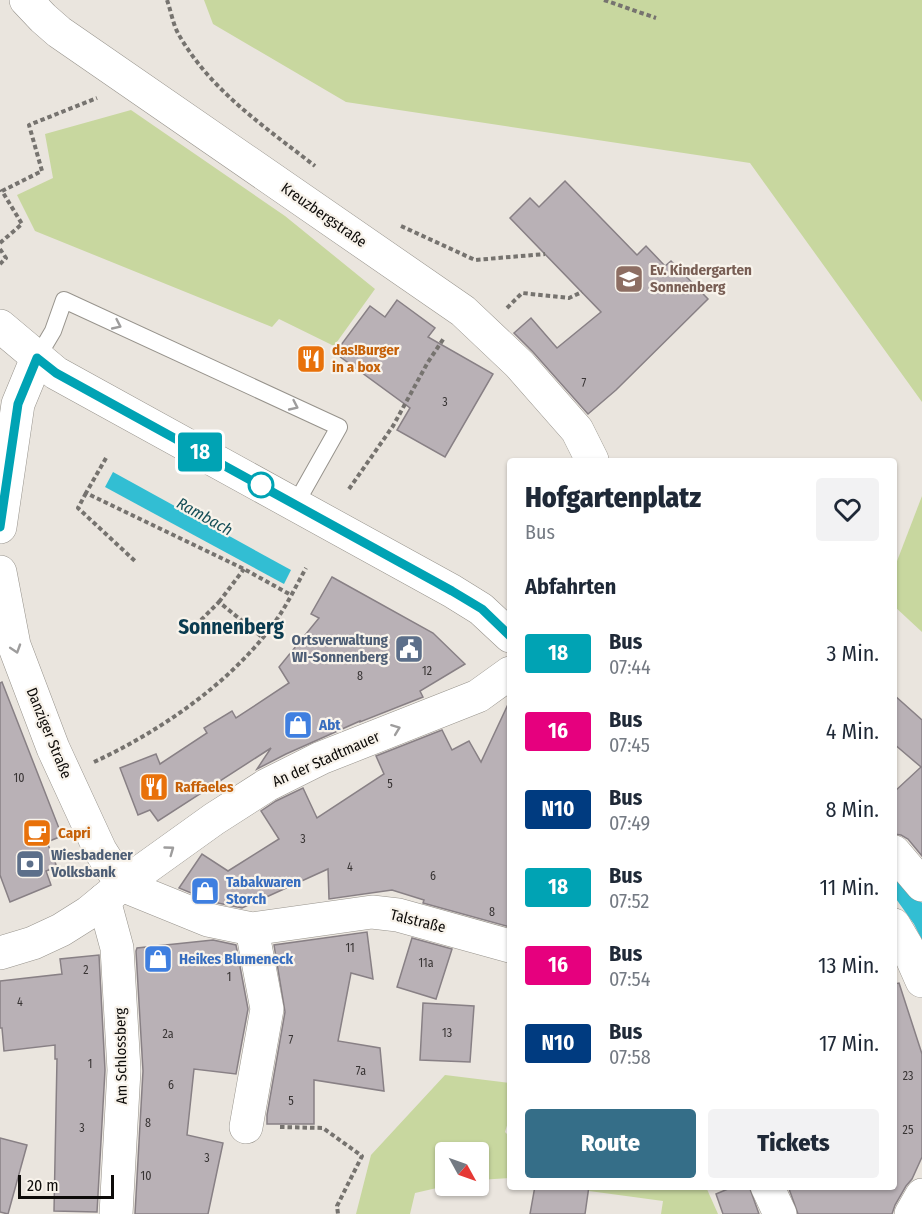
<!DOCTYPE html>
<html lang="de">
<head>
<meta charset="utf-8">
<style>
	:root { --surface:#fff; --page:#f2f2f3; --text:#1f2937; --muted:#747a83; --accent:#356e88 }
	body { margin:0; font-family:"Fira Sans Condensed",sans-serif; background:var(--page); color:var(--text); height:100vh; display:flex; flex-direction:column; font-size:22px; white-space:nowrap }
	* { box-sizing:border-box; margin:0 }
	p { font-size:20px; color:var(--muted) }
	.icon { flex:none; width:33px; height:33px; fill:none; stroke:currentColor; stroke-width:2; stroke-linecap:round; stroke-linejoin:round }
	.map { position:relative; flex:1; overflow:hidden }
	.drawer { position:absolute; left:507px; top:458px; width:390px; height:732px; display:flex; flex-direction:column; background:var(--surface); border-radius:6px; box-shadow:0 2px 4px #0004 }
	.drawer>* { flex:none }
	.badge { padding:0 12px; border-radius:4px; font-size:21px; line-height:39px }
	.needle { width:39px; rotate:130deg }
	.buttons { position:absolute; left:435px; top:1142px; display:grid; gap:12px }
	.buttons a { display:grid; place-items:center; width:54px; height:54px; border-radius:6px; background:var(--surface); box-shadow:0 2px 4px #0004; font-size:30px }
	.scale { position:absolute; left:18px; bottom:15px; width:96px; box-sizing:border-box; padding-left:6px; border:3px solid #0d0b09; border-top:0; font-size:16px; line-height:21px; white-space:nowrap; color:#0d0b09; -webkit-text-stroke:4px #f8f3eb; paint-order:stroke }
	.map>.badge { position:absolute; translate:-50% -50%; box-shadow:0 0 0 3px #fff }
	h2 { padding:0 18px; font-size:22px; line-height:54px }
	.round { display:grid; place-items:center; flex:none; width:63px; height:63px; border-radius:6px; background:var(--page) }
	.headline { display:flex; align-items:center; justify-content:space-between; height:102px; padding:0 18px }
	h1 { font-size:28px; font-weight:800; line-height:45px }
	.button { display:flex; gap:12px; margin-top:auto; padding:12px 18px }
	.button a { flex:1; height:69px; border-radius:6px; background:var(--accent); color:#fff; font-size:24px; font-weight:800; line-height:69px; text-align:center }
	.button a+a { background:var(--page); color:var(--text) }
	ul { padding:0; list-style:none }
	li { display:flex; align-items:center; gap:18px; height:78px; padding:0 18px }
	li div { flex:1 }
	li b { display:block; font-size:22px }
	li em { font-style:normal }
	li .badge { min-width:66px; font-weight:700; text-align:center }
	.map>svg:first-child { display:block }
	.green { fill:#c8d79f }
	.water { fill:#32bed3 }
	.building { fill:#b9b1b6; stroke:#888085; stroke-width:1.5 }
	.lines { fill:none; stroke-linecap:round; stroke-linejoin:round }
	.lane-casing { stroke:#97938c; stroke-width:18 }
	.street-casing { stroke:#97938c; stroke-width:34 }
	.secondary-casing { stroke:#97938c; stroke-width:34 }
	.path { stroke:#76736f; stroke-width:4; stroke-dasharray:4.5 3; stroke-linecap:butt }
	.lane { stroke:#fff; stroke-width:16 }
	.street { stroke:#fff; stroke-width:33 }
	.secondary { stroke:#fff; stroke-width:33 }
	.oneway { stroke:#9e9d9d }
	.line-casing { stroke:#fff; stroke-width:14 }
	.line { stroke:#00a3b4; stroke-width:9 }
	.stop-dot { fill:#fff; stroke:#00a3b4; stroke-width:3 }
	.labels { text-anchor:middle; stroke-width:4.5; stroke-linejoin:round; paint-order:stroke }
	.number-label { font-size:12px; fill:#383434 }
	.street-label { font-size:15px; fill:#0d0b09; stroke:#f8f3eb }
	.education-label { font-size:15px; font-weight:bold; fill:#785e54; stroke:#f8f3eb; text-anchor:start }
	.food-label { font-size:15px; font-weight:bold; fill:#c56008; stroke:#f8f3eb; text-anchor:start }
	.service-label { font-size:15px; font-weight:bold; fill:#4e5e75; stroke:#f8f3eb; text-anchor:end }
	.shop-label { font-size:15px; font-weight:bold; fill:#366cbe; stroke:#f8f3eb; text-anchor:start }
	.water-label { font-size:16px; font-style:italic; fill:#154e57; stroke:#f8f3eb }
	.district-label { font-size:21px; font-weight:bold; fill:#0a3b4f; stroke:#f8f3eb }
</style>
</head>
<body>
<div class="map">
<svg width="922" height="1214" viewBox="0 0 922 1214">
	<rect width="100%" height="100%" fill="#eae5de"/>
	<g class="green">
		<path d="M204 0H922V402L750 163 346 102 213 24Z"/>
		<path d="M131 110 285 216 375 289 334 346 279 319 272 327 35 231 17 195 53 178 45 134Z"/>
		<path d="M922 496V632L894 606V569Z"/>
		<path d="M445 1075 510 1083V1116L505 1132 510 1137V1178L479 1180 478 1152H446V1185H450L415 1193 410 1214H356L371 1155Z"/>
		<path d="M590 1186 706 1187 718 1214H661L663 1201 589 1191Z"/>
	</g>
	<g class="water">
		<path d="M113 472 291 570 284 584 105 487Z"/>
		<path d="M894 865 922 903V940L914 924 894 896Z"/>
	</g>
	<g class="building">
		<path d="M565 181 637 255 646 246 665 266 671 261 708 299 616 390 588 414 533 352 514 333 531 318 557 348 601 312 510 218 530 198 539 207Z"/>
		<path d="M397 300 435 328 428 337 493 374 445 457 397 430 410 408 335 353 370 306 385 317Z"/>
		<path d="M332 577 433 633 465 664 420 691 423 697 360 722V721L286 754 257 769 271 748 158 821 150 810 138 815 120 768 156 754 160 764 207 733 204 728 232 711 236 718 289 683 279 667 319 618 311 614Z"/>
		<path d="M2 682 62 836 47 842 57 867 46 871 51 885 10 902 0 875V683Z"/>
		<path d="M894 695 922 720V856L908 839 901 835 894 834V792L921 767 894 744Z"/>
		<path d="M510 700V927L423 903 424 900 392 890 329 899 328 869 242 908 213 902 179 888 202 854 228 871 279 839 261 811 276 801 303 788 317 818 384 774 376 756 442 730 452 750 469 741 481 762Z"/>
		<path d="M367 932 373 979 351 973 338 1041 380 1048 384 1091 314 1080V1124H267V1115L285 1012 274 945Z"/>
		<path d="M412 938 452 949 436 999 397 987Z"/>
		<path d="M213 940 236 945 248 1009 236 1074 194 1069 187 1135 223 1143 208 1214H135L143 1071 136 951 137 948Z"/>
		<path d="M99 955 105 1070 97 1212 54 1211 57 1059H55V1045L4 1051 2 1028H0V981L62 974 60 959Z"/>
		<path d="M899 983 922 1054V1157L912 1179 906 1186 895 1205 892 1214H798L788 1186H894V984Z"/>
		<path d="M423 1003 474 1006 470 1062 420 1060Z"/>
		<path d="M0 1138 27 1145 8 1214 0 1212Z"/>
		<path d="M535 1186H589L585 1214H530Z"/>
		<path d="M735 1186H749L759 1214H723L716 1194Z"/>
	</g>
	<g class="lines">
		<g class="lane-casing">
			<path id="lane" d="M37 358 53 331 64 300 339 427 295 505"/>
		</g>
		<g class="street-casing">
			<g id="street">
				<path d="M26 0 43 18 59 32 463 311 519 364 577 430 592 460"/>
				<path d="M0 527 18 404 37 358"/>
				<path d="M0 572 14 645 53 748 100 850 122 885"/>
				<path d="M894 852 922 885"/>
				<path d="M122 885 208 920 252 929 372 912 398 915 510 946"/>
				<path d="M104 900 117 948 124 1070 116 1214"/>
				<path d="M0 953 33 943 61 930 88 913 122 885 214 819 267 785 321 758 478 696 510 673"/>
				<path d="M246 1127 267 1009 252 929"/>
				<path d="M767 1186 780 1214"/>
			</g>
		</g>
		<g class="secondary-casing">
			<g id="secondary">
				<path d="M0 326 56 373 452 591 481 609 510 636"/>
				<path d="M894 925 907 947 922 981"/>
				<path d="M911 1214 922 1195"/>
			</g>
		</g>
		<g class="path">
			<path d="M167 0C171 11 173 25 179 35 211 91 265 127 315 166"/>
			<path d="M604 0 656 18"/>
			<path d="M401 226 475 260 545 254"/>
			<path d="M0 243 22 224 2 191 42 171 29 125 97 98"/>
			<path d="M0 249 6 258 0 264"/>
			<path d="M507 308 522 293 569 298 582 292"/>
			<path d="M106 458 86 493 244 569 291 595"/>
			<path d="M349 489 393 426 428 362 444 338"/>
			<path d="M86 493 78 508 136 562"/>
			<path d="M219 602 244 569"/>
			<path d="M201 620 219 602 262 637"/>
			<path d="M94 762C161 731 237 679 279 616 289 601 297 584 306 568"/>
			<path d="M280 1127 323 1128 362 1156 337 1206 338 1214"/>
		</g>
		<use href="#lane" class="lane"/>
		<use href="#street" class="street"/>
		<use href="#secondary" class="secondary"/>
	</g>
	<defs><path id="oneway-chevron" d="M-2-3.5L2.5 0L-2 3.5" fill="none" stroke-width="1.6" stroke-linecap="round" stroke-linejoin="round" transform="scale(1.5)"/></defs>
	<g class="oneway">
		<use href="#oneway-chevron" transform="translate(117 325) rotate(25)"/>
		<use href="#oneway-chevron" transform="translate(294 406) rotate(25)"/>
		<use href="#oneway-chevron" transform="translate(16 649) rotate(72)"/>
		<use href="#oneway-chevron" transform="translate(396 729) rotate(-21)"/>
		<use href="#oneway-chevron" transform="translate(170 850) rotate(-36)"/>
	</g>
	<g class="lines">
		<g class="line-casing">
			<path id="line" d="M0 527 18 404 37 358 56 373 452 591 482 609 510 636"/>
		</g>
		<use href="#line" class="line"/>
	</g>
	<defs>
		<g id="school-square" transform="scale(1.5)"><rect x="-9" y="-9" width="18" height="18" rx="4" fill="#8d6e63" stroke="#f8f3eb"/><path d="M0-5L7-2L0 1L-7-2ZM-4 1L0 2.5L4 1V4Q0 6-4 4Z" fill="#fff"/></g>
		<g id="restaurant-square" transform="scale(1.5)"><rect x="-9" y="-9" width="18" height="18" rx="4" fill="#e8710a" stroke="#f8f3eb"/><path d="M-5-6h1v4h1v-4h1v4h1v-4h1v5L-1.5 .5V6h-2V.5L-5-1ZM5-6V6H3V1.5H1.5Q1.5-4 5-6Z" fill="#fff"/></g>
		<g id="civic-square" transform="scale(1.5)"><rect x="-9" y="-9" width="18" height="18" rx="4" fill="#5c6f8a" stroke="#f8f3eb"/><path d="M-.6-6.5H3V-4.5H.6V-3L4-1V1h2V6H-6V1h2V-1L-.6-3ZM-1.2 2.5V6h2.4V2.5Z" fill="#fff"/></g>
		<g id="shop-square" transform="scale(1.5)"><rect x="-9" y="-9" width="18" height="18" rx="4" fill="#3f7fe0" stroke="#f8f3eb"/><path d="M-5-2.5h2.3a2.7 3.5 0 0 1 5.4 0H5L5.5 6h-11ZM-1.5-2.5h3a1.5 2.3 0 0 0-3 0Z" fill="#fff"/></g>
		<g id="cafe-square" transform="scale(1.5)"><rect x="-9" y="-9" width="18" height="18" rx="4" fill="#e8710a" stroke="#f8f3eb"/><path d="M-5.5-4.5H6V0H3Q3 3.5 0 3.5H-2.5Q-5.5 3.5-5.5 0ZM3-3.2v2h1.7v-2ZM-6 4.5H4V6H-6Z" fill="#fff"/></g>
		<g id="bank-square" transform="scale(1.5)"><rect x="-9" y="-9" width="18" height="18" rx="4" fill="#5c6f8a" stroke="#f8f3eb"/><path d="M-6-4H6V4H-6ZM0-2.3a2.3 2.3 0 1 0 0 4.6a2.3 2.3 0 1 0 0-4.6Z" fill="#fff"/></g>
	</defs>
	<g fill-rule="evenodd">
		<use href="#school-square" x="629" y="279"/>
		<use href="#restaurant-square" x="311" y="359"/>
		<use href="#civic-square" x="409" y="649"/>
		<use href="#shop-square" x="298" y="725"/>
		<use href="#restaurant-square" x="154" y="787"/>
		<use href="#cafe-square" x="37" y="833"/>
		<use href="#bank-square" x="30" y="864"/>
		<use href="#shop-square" x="205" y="891"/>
		<use href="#shop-square" x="158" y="959"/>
	</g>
	<circle class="stop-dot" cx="261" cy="485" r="12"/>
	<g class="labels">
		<g class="number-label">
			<text x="584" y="387">7</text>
			<text x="445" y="406">3</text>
			<text x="427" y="675">12</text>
			<text x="360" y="680">8</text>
			<text x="19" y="782">10</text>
			<text x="390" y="788">5</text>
			<text x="303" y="843">3</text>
			<text x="350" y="871">4</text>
			<text x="433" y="880">6</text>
			<text x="492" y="916">8</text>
			<text x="350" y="952">11</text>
			<text x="426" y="967">11a</text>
			<text x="86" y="974">2</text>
			<text x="229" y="981">1</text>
			<text x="20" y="1006">4</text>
			<text x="447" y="1037">13</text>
			<text x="168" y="1038">2a</text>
			<text x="291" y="1044">7</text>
			<text x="90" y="1068">1</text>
			<text x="361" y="1075">7a</text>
			<text x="908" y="1080">23</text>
			<text x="171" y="1089">6</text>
			<text x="291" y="1105">5</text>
			<text x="148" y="1127">8</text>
			<text x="82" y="1132">3</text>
			<text x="908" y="1134">25</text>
			<text x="207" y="1162">3</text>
			<text x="146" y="1180">10</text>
		</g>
		<g class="street-label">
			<text transform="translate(324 215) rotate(35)" y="5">Kreuzbergstraße</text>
			<text transform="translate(49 733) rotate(68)" y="5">Danziger Straße</text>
			<text transform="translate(326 759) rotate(-24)" y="5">An der Stadtmauer</text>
			<text transform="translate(418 921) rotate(14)" y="5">Talstraße</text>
			<text transform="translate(121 1056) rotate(-91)" y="5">Am Schlossberg</text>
		</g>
		<g class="education-label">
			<text x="650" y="275">Ev. Kindergarten<tspan x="650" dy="17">Sonnenberg</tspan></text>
		</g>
		<g class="food-label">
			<text x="332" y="355">das!Burger<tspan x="332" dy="17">in a box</tspan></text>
			<text x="175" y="792">Raffaeles</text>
			<text x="58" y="838">Capri</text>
		</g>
		<g class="service-label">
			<text x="388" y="645">Ortsverwaltung<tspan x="388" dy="17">WI-Sonnenberg</tspan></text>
			<text x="51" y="860" text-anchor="start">Wiesbadener<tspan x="51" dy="17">Volksbank</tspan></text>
		</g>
		<g class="shop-label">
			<text x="319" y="730">Abt</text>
			<text x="226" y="887">Tabakwaren<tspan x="226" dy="17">Storch</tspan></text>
			<text x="179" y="964">Heikes Blumeneck</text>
		</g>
		<g class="water-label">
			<text transform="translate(205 516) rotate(29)" y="6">Rambach</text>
		</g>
		<g class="district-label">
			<text x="231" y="634">Sonnenberg</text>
		</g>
	</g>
</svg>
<div class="buttons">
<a><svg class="needle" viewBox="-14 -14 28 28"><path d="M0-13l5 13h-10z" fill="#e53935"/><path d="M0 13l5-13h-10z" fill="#747a83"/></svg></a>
</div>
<div class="scale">20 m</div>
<b class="badge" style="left:200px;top:452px;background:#00a3b4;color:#fff">18</b>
<section class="drawer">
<div class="headline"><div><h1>Hofgartenplatz</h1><p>Bus</p></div><a class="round"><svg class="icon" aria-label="heart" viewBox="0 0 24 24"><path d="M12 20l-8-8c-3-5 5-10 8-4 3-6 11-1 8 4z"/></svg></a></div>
<h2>Abfahrten</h2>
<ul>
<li><span class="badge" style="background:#00a3b4;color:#fff">18</span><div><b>Bus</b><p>07:44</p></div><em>3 Min.</em></li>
<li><span class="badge" style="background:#e6007e;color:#fff">16</span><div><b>Bus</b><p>07:45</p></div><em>4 Min.</em></li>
<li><span class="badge" style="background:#003b80;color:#fff">N10</span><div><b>Bus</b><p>07:49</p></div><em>8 Min.</em></li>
<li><span class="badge" style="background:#00a3b4;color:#fff">18</span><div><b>Bus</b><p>07:52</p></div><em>11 Min.</em></li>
<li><span class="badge" style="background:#e6007e;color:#fff">16</span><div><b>Bus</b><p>07:54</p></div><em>13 Min.</em></li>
<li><span class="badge" style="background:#003b80;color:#fff">N10</span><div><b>Bus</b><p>07:58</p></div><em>17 Min.</em></li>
</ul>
<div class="button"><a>Route</a><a>Tickets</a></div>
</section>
</div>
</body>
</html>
